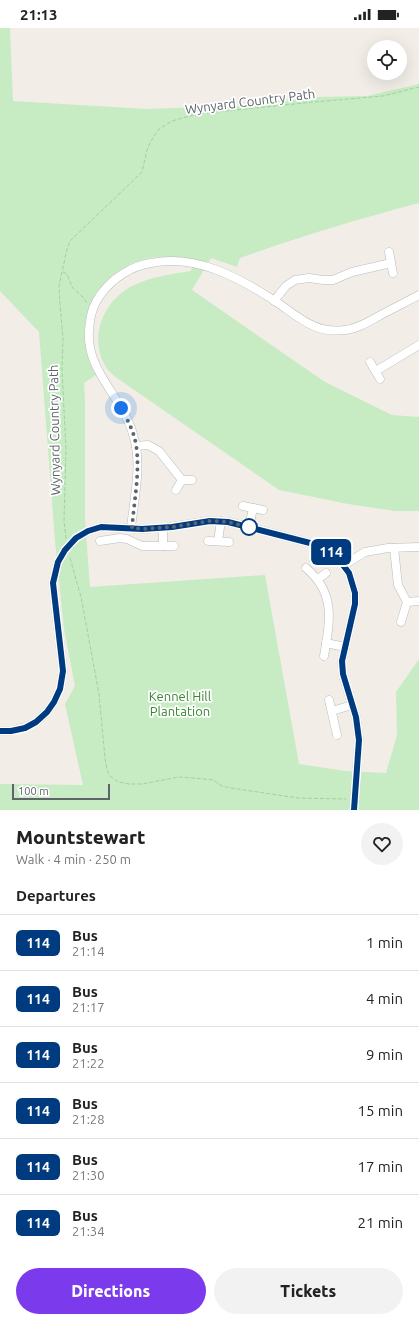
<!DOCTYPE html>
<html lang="en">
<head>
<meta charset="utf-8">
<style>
	:root { --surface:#fff; --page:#f2f2f2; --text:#222; --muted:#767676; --line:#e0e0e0; --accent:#7c3aed }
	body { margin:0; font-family:Ubuntu,sans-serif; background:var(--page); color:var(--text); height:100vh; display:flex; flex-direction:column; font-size:15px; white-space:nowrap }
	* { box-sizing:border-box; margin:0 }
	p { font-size:13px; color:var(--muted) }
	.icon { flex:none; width:22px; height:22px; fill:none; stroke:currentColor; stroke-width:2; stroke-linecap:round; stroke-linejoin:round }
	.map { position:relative; height:782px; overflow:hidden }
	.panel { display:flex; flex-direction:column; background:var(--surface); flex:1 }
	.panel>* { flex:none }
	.badge { padding:0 8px; border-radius:6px; font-size:14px; line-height:26px }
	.tools { position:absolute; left:367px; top:12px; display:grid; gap:8px }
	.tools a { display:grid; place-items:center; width:40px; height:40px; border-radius:50%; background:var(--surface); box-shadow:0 4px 16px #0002; font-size:20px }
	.scale { position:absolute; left:12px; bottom:10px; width:98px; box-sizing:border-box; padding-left:4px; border:2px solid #5e6469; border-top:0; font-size:11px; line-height:14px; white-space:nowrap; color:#5e6469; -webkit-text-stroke:3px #fff; paint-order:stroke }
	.you { position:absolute; width:20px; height:20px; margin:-10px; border:3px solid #fff; border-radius:50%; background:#1a73e8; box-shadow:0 0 0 6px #1a73e833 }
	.map>.badge { position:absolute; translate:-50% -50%; box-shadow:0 0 0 2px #fff }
	h2 { padding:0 16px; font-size:15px; line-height:36px }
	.round { display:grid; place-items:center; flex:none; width:42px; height:42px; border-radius:21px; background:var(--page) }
	.overview { display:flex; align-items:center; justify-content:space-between; height:68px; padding:0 16px }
	h1 { font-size:19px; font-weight:800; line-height:30px }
	.button { display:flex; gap:8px; margin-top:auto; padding:8px 16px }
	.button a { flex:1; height:46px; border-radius:24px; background:var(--accent); color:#fff; font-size:16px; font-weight:800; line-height:46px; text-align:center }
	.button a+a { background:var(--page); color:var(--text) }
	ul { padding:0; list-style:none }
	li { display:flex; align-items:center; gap:12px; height:56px; padding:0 16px; border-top:1px solid var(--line) }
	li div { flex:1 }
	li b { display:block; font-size:15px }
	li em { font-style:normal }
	li .badge { min-width:44px; font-weight:700; text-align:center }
	.status { display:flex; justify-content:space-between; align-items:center; height:28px; padding:0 20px; background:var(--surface); direction:ltr }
	.status svg { height:11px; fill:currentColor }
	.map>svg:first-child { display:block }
	.green { fill:#c7ebc2 }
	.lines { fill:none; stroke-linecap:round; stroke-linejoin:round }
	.minor-casing { stroke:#b7bbbf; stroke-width:9 }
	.path { stroke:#9dd2a5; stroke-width:1; stroke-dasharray:4 2; stroke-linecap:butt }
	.minor { stroke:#fff; stroke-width:8 }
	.line-casing { stroke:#fff; stroke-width:9 }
	.line { stroke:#003b80; stroke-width:6 }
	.walk { stroke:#5e6469; stroke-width:4; stroke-dasharray:0 7.2 }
	.stop-dot { fill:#fff; stroke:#003b80; stroke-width:2 }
	.labels { text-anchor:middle; stroke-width:3.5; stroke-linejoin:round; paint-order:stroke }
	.street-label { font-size:13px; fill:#5e6469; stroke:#fff }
	.park-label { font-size:13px; fill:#36872f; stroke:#fff }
</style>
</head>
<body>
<div class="status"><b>21:13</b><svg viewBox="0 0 49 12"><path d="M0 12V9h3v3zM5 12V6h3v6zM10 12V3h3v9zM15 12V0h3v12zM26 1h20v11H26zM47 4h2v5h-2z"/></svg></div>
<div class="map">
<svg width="419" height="782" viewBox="0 0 419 782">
	<rect width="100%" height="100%" fill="#f2eee7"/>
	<path class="green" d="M0 0H10L13 73 146 81 235 78 318 69 367 68 419 56V175C358 191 299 209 240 230L237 239 211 230 192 262 325 354 392 387 419 389V483H395L348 476 279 462 127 357C120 352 110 346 106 339 88 310 103 273 132 258 150 249 171 246 191 243L194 232C177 230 161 227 145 231 93 244 68 301 96 347L84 355 85 372V492L90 559 265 547 299 736 345 743 386 745 397 707 396 664 419 631V782H0V756L83 757 65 676 75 658 64 601 55 513 39 304 0 263Z"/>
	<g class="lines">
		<g class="minor-casing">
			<g id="minor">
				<path d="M389 224 393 245"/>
				<path d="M274 273 286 258 295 252 309 250 323 252H333L352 244 391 235"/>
				<path d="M370 334 380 351"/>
				<path d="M376 343 419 317"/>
				<path d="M136 418 148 417 159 423 182 452"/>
				<path d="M176 462 182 452H192"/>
				<path d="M243 478 263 482"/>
				<path d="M249 499 253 480"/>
				<path d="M131 500C134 471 142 438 134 410 124 367 81 342 90 294 91 284 95 274 101 266 113 250 131 238 151 235 196 226 238 249 275 273 299 289 314 306 345 302 357 301 368 294 379 288 392 281 406 274 419 267"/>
				<path d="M163 500V518"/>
				<path d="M100 513 120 510 127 511 142 518H174"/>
				<path d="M208 513 229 514"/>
				<path d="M218 513 221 493"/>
				<path d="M394 520 398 557 407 574 401 594"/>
				<path d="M344 537 365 524 388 520 419 519"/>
				<path d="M306 540C336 565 330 593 324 628"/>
				<path d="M318 551 326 545"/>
				<path d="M407 574 419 573"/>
				<path d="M326 615 345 619"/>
				<path d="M329 672 337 707"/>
				<path d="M332 683 352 677"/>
				<path d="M0 703H11L25 699 36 694 47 684 54 674 60 661 63 643 53 555 58 534 65 522 76 510 88 503 101 499 142 501 163 500 209 493 229 494 318 517 336 528 349 545 355 565V576L342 633 343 647 356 689 359 711 354 782"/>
			</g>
		</g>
		<g class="path">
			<path d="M63 244 67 246 72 259 83 269 87 275"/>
			<path d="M66 511 64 493 66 421 62 342 63 310 60 276 59 258 67 221 70 213 142 144 147 122 151 113 159 101 172 93 197 86 314 74 383 68 419 59"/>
			<path d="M70 530 81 569 99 666 105 730 107 742 110 748 118 754 129 756H142L179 749 193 750 213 752 222 758 231 760 298 770 346 771"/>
			<path d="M309 534 313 528"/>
		</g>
		<use href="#minor" class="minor"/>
	</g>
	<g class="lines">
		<g class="line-casing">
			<path id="line" d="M0 703H11L25 700 36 694 47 684 54 674 60 661 63 643 53 555 58 534 65 522 76 510 88 503 101 499 142 501 172 499 210 493 228 494 318 517 336 528 349 545 355 565V576L342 633 343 646 356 689 359 712 354 782"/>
		</g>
		<use href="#line" class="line"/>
		<path class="walk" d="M121 380C126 389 131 398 134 408 142 435 134 472 132 500L142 501 172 499 210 493 228 494 249 499"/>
	</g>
	<circle class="stop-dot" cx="249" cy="499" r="8"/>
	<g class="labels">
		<g class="street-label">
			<text transform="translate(250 73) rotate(-7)" y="5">Wynyard Country Path</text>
			<text transform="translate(54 402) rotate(-91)" y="5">Wynyard Country Path</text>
		</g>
		<g class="park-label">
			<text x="180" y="673">Kennel Hill<tspan x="180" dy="15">Plantation</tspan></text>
		</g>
	</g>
</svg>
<div class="tools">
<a><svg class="icon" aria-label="locate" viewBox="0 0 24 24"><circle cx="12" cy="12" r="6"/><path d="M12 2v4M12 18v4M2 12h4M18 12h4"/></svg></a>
</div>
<div class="scale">100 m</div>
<div class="you" style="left:121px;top:380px"></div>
<b class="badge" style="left:331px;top:524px;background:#003b80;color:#fff">114</b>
</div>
<section class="panel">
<div class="overview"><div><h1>Mountstewart</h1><p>Walk · 4 min · 250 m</p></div><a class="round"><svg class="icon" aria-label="heart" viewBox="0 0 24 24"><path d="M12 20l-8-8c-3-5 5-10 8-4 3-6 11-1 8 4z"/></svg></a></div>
<h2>Departures</h2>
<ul>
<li><span class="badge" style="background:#003b80;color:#fff">114</span><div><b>Bus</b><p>21:14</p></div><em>1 min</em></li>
<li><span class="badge" style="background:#003b80;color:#fff">114</span><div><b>Bus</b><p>21:17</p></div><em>4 min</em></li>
<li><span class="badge" style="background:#003b80;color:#fff">114</span><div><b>Bus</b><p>21:22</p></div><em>9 min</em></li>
<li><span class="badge" style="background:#003b80;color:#fff">114</span><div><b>Bus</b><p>21:28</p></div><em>15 min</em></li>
<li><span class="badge" style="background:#003b80;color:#fff">114</span><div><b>Bus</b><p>21:30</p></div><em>17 min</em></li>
<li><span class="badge" style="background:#003b80;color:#fff">114</span><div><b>Bus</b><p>21:34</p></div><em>21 min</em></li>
</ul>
<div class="button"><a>Directions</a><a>Tickets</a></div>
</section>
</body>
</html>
